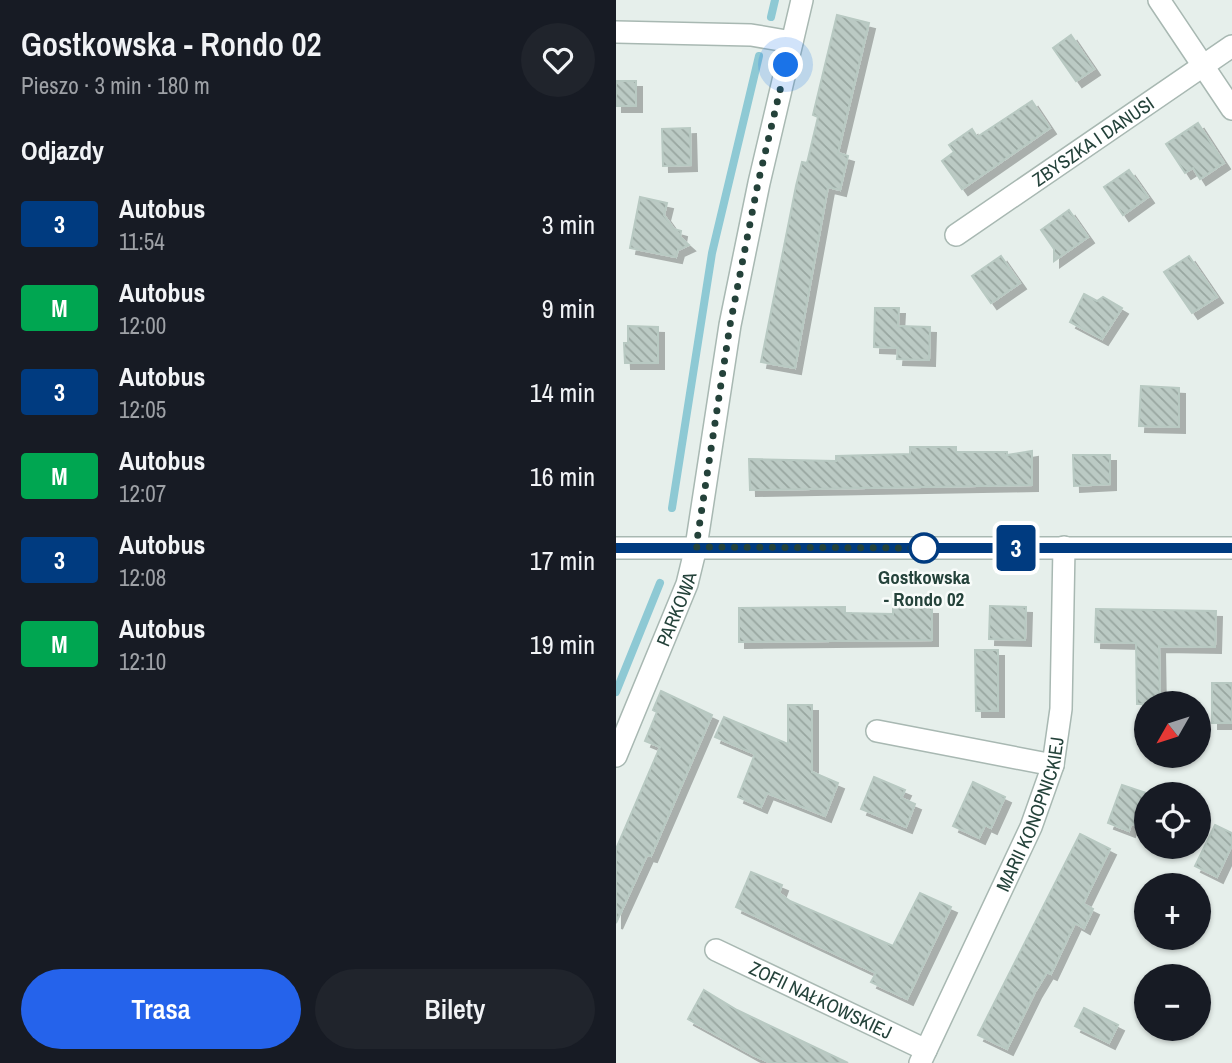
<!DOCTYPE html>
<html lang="pl">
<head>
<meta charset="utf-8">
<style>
	:root { --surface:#171b24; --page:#20242c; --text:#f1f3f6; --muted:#9ea1a6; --accent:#2563eb }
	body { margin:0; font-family:"Archivo Narrow",sans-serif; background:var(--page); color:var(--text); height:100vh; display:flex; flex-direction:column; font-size:26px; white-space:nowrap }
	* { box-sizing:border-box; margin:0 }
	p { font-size:23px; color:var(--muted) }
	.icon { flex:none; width:38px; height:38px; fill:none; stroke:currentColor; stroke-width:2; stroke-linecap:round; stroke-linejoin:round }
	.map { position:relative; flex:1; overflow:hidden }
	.drawer { display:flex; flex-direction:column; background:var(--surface); width:616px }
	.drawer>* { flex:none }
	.badge { padding:0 14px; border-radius:5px; font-size:24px; line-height:46px }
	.needle { width:46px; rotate:231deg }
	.fabs { position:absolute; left:518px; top:691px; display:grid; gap:14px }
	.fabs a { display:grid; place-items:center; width:77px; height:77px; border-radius:50%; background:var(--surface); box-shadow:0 2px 5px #0004; font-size:35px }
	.you { position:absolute; width:35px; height:35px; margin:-18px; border:5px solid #fff; border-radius:50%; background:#1a73e8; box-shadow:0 0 0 10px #1a73e833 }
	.map>.badge { position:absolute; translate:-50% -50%; box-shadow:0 0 0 4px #fff }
	h2 { padding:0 21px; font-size:26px; line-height:63px }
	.round { display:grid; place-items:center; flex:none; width:74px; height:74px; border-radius:37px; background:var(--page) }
	.head { display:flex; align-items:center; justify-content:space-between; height:119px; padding:0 21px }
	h1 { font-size:33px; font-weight:600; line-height:52px }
	.button { display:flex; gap:14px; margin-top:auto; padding:14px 21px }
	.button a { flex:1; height:80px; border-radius:42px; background:var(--accent); color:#fff; font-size:28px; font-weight:600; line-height:80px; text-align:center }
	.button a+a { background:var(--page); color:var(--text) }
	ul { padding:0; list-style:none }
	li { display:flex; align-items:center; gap:21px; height:84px; padding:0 21px }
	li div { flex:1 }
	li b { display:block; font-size:26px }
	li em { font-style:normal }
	li .badge { min-width:77px; font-weight:700; text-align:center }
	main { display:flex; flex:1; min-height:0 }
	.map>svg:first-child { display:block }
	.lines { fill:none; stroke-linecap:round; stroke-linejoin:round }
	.stream { stroke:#8ec9d4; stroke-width:8 }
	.building { fill:url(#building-back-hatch); stroke:#b8c9c2; stroke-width:2; filter:url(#shadow) }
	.minor-casing { stroke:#a8b8b2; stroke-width:24 }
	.minor { stroke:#fff; stroke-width:21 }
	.line-casing { stroke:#fff; stroke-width:16 }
	.line { stroke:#003b80; stroke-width:10 }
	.walk { stroke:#24423a; stroke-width:7; stroke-dasharray:0 12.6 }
	.stop-dot { fill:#fff; stroke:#003b80; stroke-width:3.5 }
	.labels { text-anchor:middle; stroke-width:5; stroke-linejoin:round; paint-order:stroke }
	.street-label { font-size:19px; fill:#24423a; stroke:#f7fbf9 }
	.stop-label { font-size:19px; font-weight:bold; fill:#24423a; stroke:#f7fbf9 }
</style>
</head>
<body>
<main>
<section class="drawer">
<div class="head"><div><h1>Gostkowska - Rondo 02</h1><p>Pieszo · 3 min · 180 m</p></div><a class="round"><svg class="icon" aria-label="heart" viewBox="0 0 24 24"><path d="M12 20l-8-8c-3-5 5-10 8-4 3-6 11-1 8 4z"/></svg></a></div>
<h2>Odjazdy</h2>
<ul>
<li><span class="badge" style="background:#003b80;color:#fff">3</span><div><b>Autobus</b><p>11:54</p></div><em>3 min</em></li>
<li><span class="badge" style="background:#00a651;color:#fff">M</span><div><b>Autobus</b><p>12:00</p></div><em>9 min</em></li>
<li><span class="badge" style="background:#003b80;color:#fff">3</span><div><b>Autobus</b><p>12:05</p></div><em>14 min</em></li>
<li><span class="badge" style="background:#00a651;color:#fff">M</span><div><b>Autobus</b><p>12:07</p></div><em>16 min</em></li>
<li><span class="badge" style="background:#003b80;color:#fff">3</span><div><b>Autobus</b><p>12:08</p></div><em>17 min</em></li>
<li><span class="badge" style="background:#00a651;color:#fff">M</span><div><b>Autobus</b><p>12:10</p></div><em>19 min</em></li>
</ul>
<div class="button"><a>Trasa</a><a>Bilety</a></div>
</section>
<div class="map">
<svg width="616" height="1063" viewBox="0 0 616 1063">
	<defs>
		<pattern id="building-back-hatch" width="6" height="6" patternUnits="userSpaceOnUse" patternTransform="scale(1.75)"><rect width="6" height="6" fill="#bbcac4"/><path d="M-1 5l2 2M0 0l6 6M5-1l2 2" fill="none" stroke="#98a6a0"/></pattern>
		<filter id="shadow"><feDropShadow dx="6" dy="6" stdDeviation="0" flood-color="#0004"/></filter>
	</defs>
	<rect width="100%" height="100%" fill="#e6efeb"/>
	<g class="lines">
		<g class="stream">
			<path d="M155 17 159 0"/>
			<path d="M56 508 96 253 143 56"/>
			<path d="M0 692 44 583"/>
		</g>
	</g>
	<g class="building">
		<path d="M221 15 253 23 222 153 232 156 224 190 212 187 179 368 145 362 180 186 186 162 191 163 202 117 197 115Z"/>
		<path d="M455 35 478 69 460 81 437 48Z"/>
		<rect x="0" y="81" width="20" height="25"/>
		<path d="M416 101 434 128 346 189 326 161 338 152 333 145 356 129 361 137Z"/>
		<path d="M582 123 608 163 584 179 577 168 569 173 550 144Z"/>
		<path d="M74 128 75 165 47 166 46 129Z"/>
		<path d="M513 170 532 197 507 215 488 187Z"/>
		<path d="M24 197 51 203 48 215 58 229 65 231 64 237 73 245 62 250 60 257 14 248Z"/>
		<path d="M453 210 472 237 438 261V249L425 230Z"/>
		<path d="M385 256 404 283 375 303 356 276Z"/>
		<path d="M573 256 601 297 576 313 548 272Z"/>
		<path d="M468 294 481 301 487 297 506 308 486 339 454 322Z"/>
		<path d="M259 308H283L282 326 314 327 313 360 281 359 282 348 258 347Z"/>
		<path d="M12 326 42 327V363H9L8 343H12Z"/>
		<path d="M525 386 563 388V427L523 426Z"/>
		<path d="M294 447H340V452H391V455L416 451V485L134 490 133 459 220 461V456L294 454Z"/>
		<path d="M457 455H494V484L458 486Z"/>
		<path d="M374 606 410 607 409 640 373 639Z"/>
		<path d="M229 607V613L277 614V608H316V640L123 642V608Z"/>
		<path d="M480 609 600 611 599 647 543 646 544 704H521L520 643 479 642Z"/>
		<path d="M359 650H382V711H360Z"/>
		<rect x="596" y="683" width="20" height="40"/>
		<path d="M45 691 96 715 35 856 31 855 0 923V849L44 747 29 741 41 712 37 710Z"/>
		<path d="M172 705H196V772L222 783 209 816 151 793 145 807 122 797 139 754 99 737 108 717 172 744Z"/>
		<path d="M258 777 289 790 285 798 299 804 290 827 245 809Z"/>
		<path d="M357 782 389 797 375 828 369 825 363 838 337 826Z"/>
		<path d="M506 785 530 793V815L526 827 515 824 513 831 492 823Z"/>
		<path d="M599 825 616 833V845L601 877 579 866Z"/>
		<path d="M464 834 494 849 467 904 477 909 468 928 459 923 435 974 431 972 419 992 391 1049 362 1035Z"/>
		<path d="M135 872 166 885 163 893 174 901 277 946 304 893 335 907 291 999 255 982 260 973 120 907Z"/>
		<path d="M88 990 121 1010 232 1063H155L137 1055 72 1019Z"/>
		<path d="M468 1008 502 1025 493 1043 459 1026Z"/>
	</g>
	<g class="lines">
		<g class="minor-casing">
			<g id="minor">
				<path d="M543 0 616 109"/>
				<path d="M0 32 135 35 176 42"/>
				<path id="s1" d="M340 235 616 46"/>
				<path d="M0 548H616"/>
				<path d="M261 731 437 765"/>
				<path id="s2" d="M0 756 71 584 80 547 114 325 143 183 186 0"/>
				<path id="s3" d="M100 950 310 1050"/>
				<path id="s4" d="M304 1063 415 827 437 765 445 709 448 547"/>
			</g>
		</g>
		<use href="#minor" class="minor"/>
	</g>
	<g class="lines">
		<g class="line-casing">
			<path id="line" d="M0 548H616"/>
		</g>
		<use href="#line" class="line"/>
		<path class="walk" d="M170 65 142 183 114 325 80 547 308 548"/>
	</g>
	<circle class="stop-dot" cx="308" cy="548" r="14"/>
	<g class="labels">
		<g class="street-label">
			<text dy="7" stroke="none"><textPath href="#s1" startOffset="166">ZBYSZKA I DANUSI</textPath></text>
			<text dy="7" stroke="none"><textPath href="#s2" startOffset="159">PARKOWA</textPath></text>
			<text dy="7" stroke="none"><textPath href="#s4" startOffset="273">MARII KONOPNICKIEJ</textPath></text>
			<text dy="7" stroke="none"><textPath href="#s3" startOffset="116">ZOFII NAŁKOWSKIEJ</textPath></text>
		</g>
		<g class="stop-label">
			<text x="308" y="584">Gostkowska<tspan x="308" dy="22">- Rondo 02</tspan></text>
		</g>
	</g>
</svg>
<div class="fabs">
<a><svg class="needle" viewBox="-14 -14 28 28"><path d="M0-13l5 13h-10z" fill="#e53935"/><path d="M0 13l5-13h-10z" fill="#9ea1a6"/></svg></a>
<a><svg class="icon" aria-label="locate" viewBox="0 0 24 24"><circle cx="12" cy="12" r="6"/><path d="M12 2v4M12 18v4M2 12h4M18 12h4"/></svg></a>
<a>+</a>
<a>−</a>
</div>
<div class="you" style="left:170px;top:65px"></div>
<b class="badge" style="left:400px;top:548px;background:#003b80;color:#fff">3</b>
</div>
</main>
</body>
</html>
